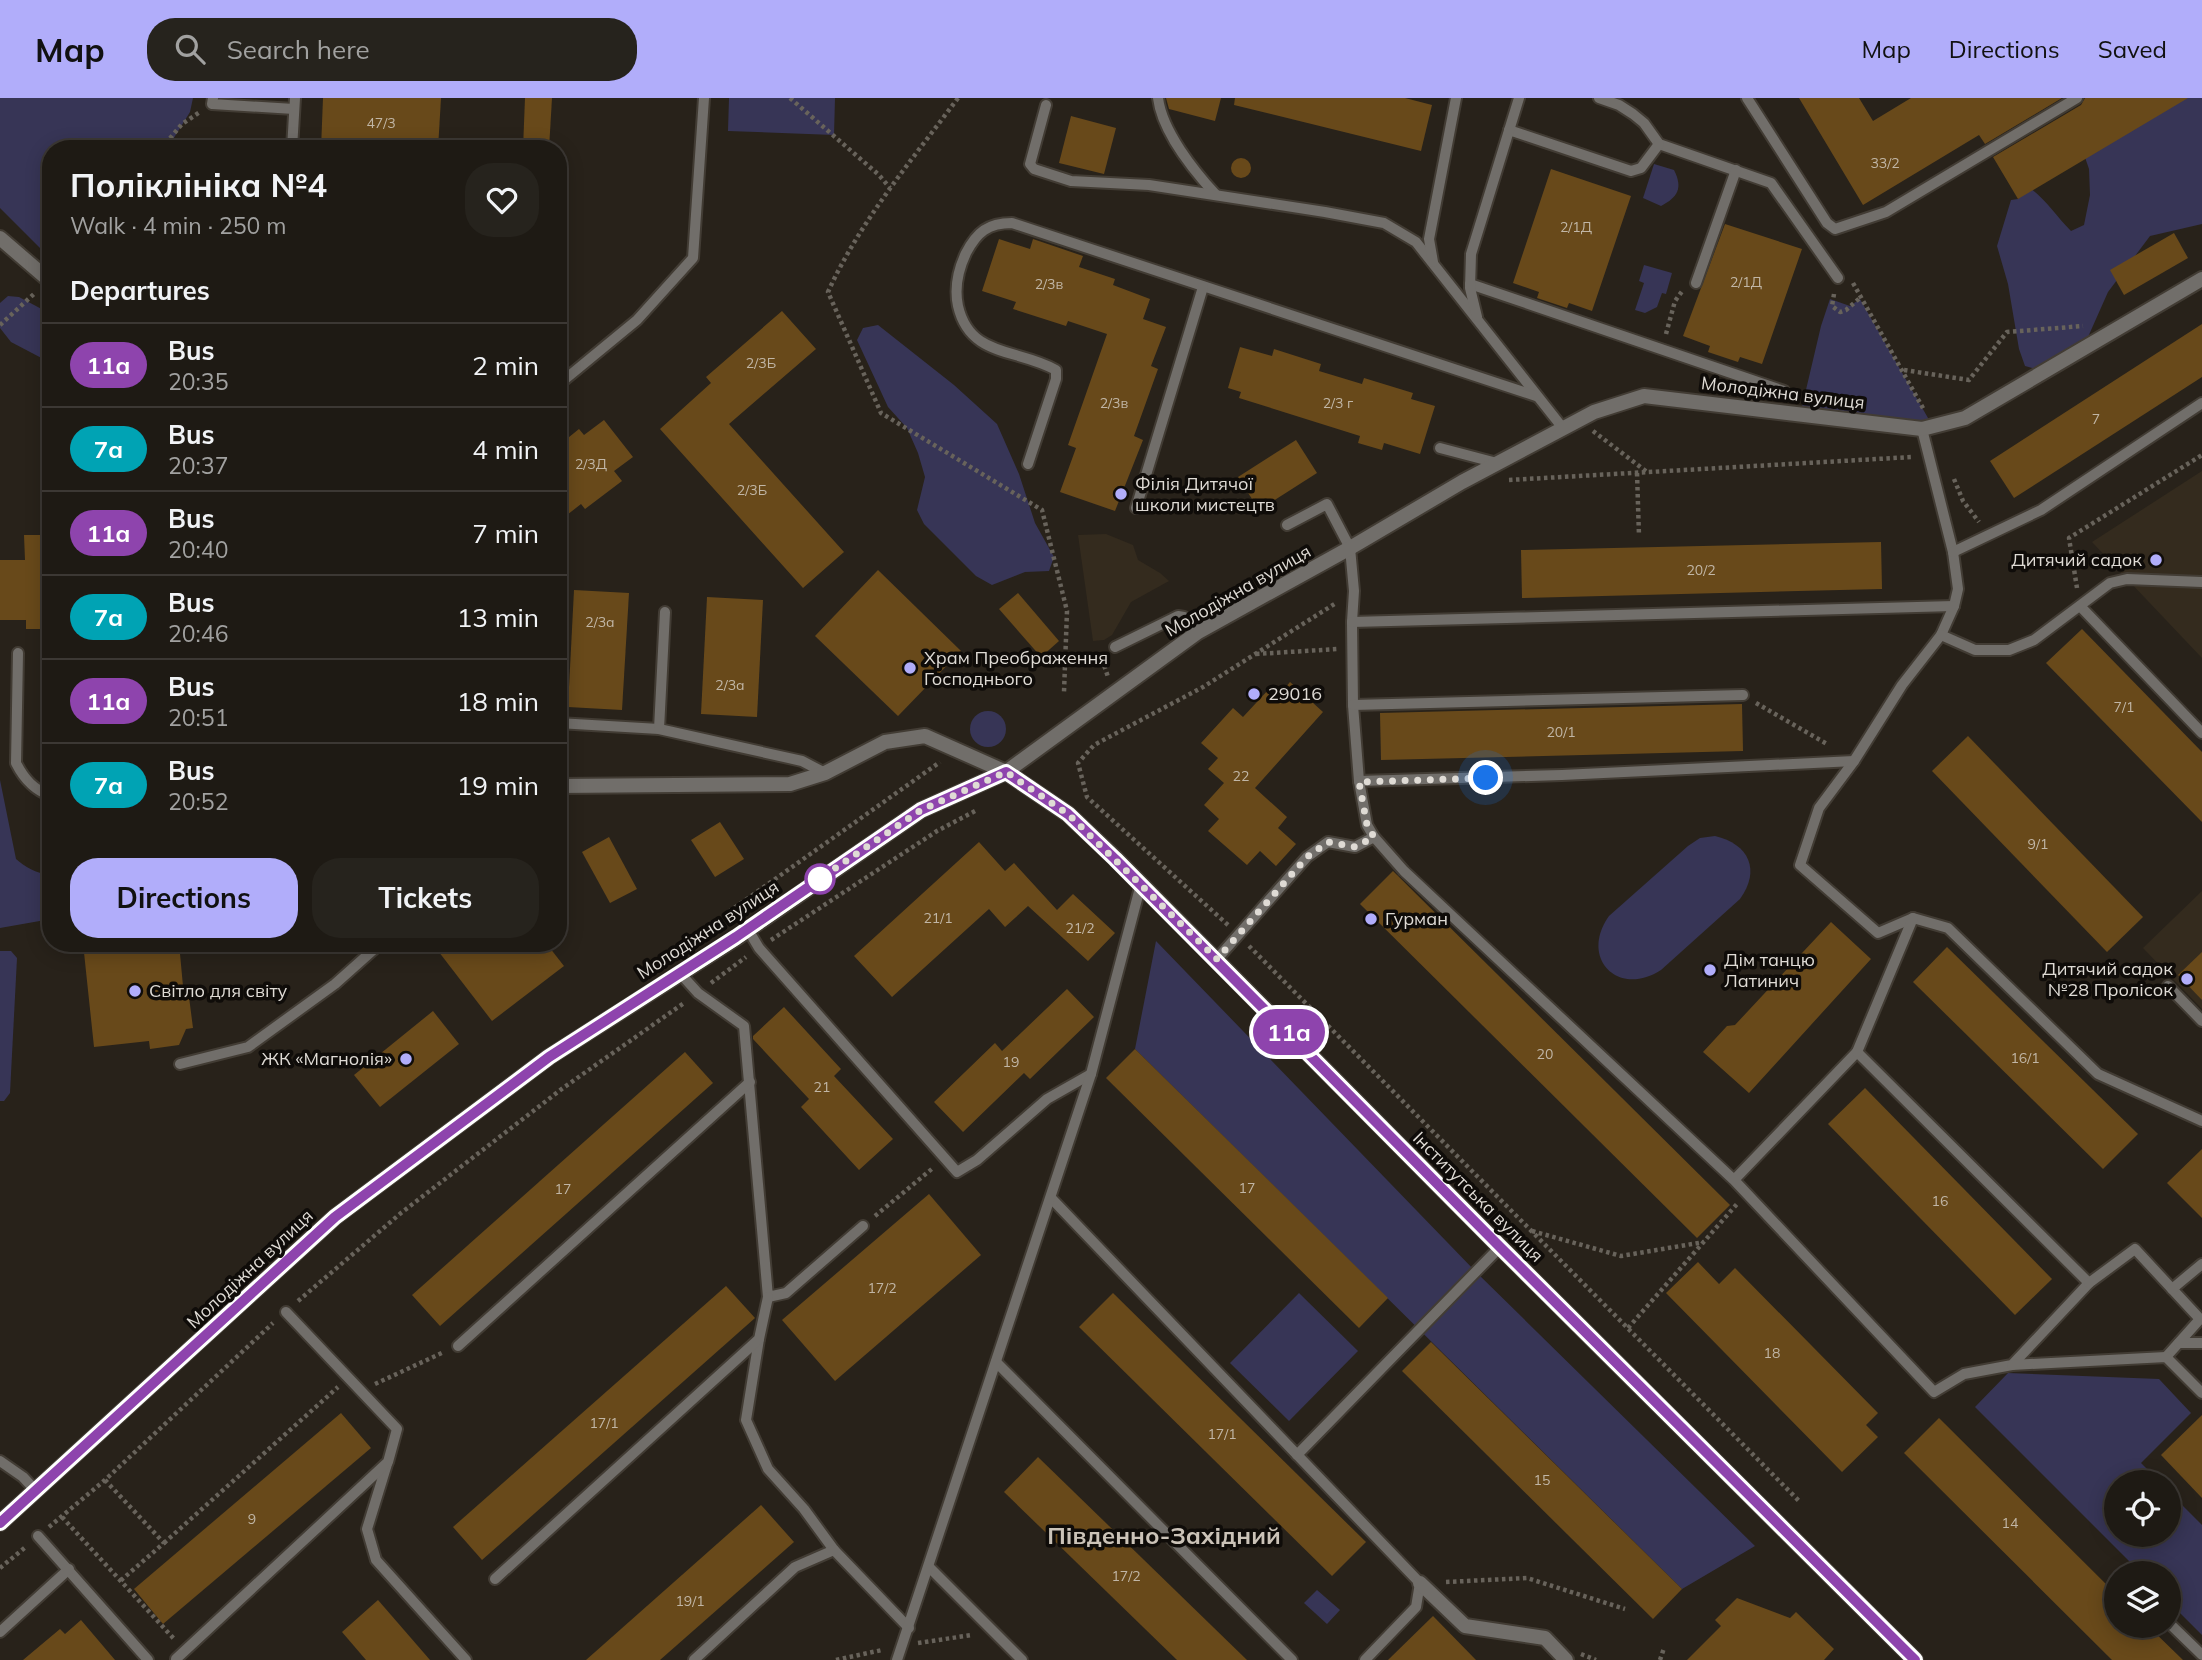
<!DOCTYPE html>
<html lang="en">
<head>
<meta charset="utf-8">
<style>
	:root { --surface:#1e1a14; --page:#26231d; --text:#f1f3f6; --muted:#a1a1a0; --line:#3c3834; --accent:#b1adfa }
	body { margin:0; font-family:Mulish,sans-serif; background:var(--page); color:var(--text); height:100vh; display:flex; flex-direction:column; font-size:26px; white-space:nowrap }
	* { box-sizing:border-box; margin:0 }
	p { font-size:23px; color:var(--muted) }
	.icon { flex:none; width:38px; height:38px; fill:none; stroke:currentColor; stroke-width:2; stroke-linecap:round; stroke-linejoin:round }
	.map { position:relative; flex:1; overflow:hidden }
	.side { position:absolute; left:42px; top:42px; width:525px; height:812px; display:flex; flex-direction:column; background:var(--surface); border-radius:28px; box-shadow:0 4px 18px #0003,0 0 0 2px var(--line) }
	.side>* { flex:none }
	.badge { padding:0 14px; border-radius:23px; font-size:24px; line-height:46px }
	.controls { position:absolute; left:2104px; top:1372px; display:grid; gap:14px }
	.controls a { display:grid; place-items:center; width:77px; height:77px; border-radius:50%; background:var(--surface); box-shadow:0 4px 18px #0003,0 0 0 2px var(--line); font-size:35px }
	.you { position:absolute; width:35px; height:35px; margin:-18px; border:5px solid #fff; border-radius:50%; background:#1a73e8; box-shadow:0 0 0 10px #1a73e833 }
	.map>.badge { position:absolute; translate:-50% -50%; box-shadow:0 0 0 4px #fff }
	h2 { padding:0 28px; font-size:26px; line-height:63px }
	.round { display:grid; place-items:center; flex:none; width:74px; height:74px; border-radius:28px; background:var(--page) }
	.headline { display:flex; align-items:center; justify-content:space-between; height:119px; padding:0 28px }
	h1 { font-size:33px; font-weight:700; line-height:52px }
	.cta { display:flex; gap:14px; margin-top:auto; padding:14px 28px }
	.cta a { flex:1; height:80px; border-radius:28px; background:var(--accent); color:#111; font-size:28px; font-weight:700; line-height:80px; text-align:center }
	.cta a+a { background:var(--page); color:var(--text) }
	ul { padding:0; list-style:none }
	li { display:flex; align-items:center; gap:21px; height:84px; padding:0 28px; border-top:2px solid var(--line) }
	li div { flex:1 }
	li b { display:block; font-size:26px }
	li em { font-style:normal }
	li .badge { min-width:77px; font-weight:700; text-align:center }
	header { display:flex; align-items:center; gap:42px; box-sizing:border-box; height:98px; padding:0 35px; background:var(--accent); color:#111 }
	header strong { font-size:33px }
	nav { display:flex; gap:38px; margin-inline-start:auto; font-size:24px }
	.search { width:490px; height:63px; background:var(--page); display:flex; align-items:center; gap:18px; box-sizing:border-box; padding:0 24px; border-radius:28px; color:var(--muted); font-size:26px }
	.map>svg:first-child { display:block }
	.built { fill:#342b1e }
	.green { fill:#373556 }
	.building { fill:#68491a }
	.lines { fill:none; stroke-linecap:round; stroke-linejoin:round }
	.lane-casing { stroke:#423c34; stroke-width:14 }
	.street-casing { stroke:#423c34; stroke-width:18 }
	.secondary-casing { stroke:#423c34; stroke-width:18 }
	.path { stroke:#68635b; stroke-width:4.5; stroke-dasharray:3.5 3.5; stroke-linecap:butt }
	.lane { stroke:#716e6a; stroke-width:10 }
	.street { stroke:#716e6a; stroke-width:14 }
	.secondary { stroke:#9e9892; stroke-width:14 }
	.line-casing { stroke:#fff; stroke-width:16 }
	.line { stroke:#8e44ad; stroke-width:10 }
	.walk { stroke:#dfdbd5; stroke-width:7; stroke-dasharray:0 12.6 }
	.poi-dot { fill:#b1adfa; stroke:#0f0c09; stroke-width:2.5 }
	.stop-dot { fill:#fff; stroke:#8e44ad; stroke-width:3.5 }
	.labels { text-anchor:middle; stroke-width:7; stroke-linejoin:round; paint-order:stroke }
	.number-label { font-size:14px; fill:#c1b6a6 }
	.street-label { font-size:18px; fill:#dfdbd5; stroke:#0f0c09 }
	.poi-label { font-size:18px; fill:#dfdbd5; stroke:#0f0c09; text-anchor:start }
	.district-label { font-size:24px; font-weight:bold; fill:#cbc3b8; stroke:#0f0c09 }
</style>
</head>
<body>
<header>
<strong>Map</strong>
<div class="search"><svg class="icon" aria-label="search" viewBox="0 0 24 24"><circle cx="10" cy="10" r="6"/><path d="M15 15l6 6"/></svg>Search here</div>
<nav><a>Map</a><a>Directions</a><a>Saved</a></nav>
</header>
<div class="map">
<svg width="2202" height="1562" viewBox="0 0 2202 1562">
	<rect width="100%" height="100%" fill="#28221a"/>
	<g class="built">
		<path d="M2202 373V560L2092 444Z"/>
		<path d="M1106 436 1133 447 1138 462 1160 475 1169 483 1131 504 1112 537 1104 542 1093 543 1078 437Z"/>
		<path d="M2202 793V911L2143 850Z"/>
	</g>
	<g class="green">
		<path d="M0 0H193L190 14 167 51H51V157L40 150 0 110Z"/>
		<path d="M729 0H835L834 37 728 33Z"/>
		<path d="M2116 0H2202V126L2150 138 2108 194 2088 239 2046 274 2025 268 2019 251 2008 186 1997 148 2011 102 2018 101 2030 90C2047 103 2056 118 2071 133L2084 127 2090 97 2089 71 2076 33Z"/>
		<path d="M1654 66 1674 72C1683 90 1678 99 1661 108L1643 100Z"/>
		<path d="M1644 167 1672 175 1666 196 1662 195 1657 209 1645 215 1635 212 1644 185 1639 183Z"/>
		<path d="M8 198 19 199 51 216V265L11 244 0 230V205Z"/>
		<path d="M1830 201 1850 208 1860 201 1932 327 1801 313 1821 228Z"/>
		<path d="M878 227 954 287 997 326 1019 376 1035 425 1054 459 1049 473 1025 474 992 487 976 478 924 426 917 412 925 379 918 355 907 330 888 309 857 242 863 230Z"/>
		<circle cx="988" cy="631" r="18"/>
		<path d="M0 682 16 761C25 769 38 777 51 776V821L0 830Z"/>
		<path d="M1715 738C1749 746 1761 772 1740 801L1661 872C1618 900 1579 860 1609 818L1688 748 1700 740Z"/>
		<path d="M1156 843 1476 1174 1755 1448 1682 1491 1135 951Z"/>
		<path d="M0 853H11L17 860 10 995 4 1003H0Z"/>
		<path d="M1299 1195 1358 1253 1289 1323 1230 1265Z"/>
		<path d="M2008 1275 2159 1281 2191 1315 2141 1365 2160 1384H2116V1437H2168V1393L2202 1427V1537L2168 1503V1475H2141L1975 1309Z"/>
		<path d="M1317 1492 1340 1512 1327 1526 1304 1505Z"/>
	</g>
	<g class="building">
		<path d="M323 0H441L438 51H321Z"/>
		<path d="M525 0H552L549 51H523Z"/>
		<path d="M1166 0H1221L1215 23 1169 11Z"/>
		<path d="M1235 0H1405L1432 7 1421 53 1234 7Z"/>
		<path d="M1799 0H1859L1873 23 1911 0H2062L1985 46 1979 37 1863 107Z"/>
		<path d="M2085 0H2188L2018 101 1993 59 2081 7Z"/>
		<path d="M1071 18 1116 30 1104 76 1059 65Z"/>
		<circle cx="1241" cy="70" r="10"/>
		<path d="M1551 71 1631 98 1592 213 1569 205 1567 210 1537 200 1539 194 1513 185Z"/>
		<path d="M1725 126 1802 151 1762 266 1740 259 1738 264 1708 254 1710 248 1683 238Z"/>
		<path d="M2174 135 2188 160 2124 197 2110 172Z"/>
		<path d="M999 141 1030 151 1033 141 1083 158 1079 169 1115 181 1113 187 1150 201 1143 221 1166 229 1151 268 1158 271 1134 338 1143 342 1115 413 1060 394 1076 350 1068 347 1107 236 1068 223 1066 228 1013 211 1016 204 982 193Z"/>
		<path d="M782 213 816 251 729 326 844 454 803 490 660 331 711 285 706 279Z"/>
		<path d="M2202 226V279L2014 400 1990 363Z"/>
		<path d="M1240 249 1272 258 1274 251 1321 266 1319 273 1362 286 1364 280 1413 295 1411 301 1435 308 1420 356 1384 345 1382 352 1358 345 1360 338 1239 300 1241 294 1228 290Z"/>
		<path d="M604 322 633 359 614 373 622 383 585 411 581 406 558 424V348L579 331 584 337Z"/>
		<path d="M1296 342 1317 375 1259 412 1238 379Z"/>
		<path d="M24 437H51V531H26V522H0V462H25Z"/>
		<path d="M1881 444 1882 491 1522 500 1521 452Z"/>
		<path d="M878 472 961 553 898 618 815 538Z"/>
		<path d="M574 492 629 495 622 612 568 609Z"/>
		<path d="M1018 495 1059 543 1041 559 999 511Z"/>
		<path d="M707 499 763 502 757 619 701 616Z"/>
		<path d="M2082 531 2202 654V724L2046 565Z"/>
		<path d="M1290 584 1323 614 1255 690 1287 719 1278 730 1296 746 1276 768 1260 753 1247 767 1208 733 1219 721 1204 707 1224 685 1208 671 1218 660 1201 645 1233 610 1243 619 1269 591 1278 598Z"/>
		<path d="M1742 606 1743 653 1381 662 1380 615Z"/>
		<path d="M1968 638 2143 819 2107 854 1932 673Z"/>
		<path d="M720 724 744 761 715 779 691 742Z"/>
		<path d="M609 739 637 791 610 805 582 754Z"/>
		<path d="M979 744 1005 773 1014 765 1057 812 1073 796 1115 835 1088 863 1028 808 1005 829 989 811 892 899 854 858Z"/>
		<path d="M1393 773 1730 1107 1697 1140 1360 806Z"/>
		<path d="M1831 824 1871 861 1749 995 1703 954 1727 928 1735 927Z"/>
		<path d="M83 845H112V848L179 845 184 899H189L193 930 186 931 179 947 150 951 149 943 94 949Z"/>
		<path d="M432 845H546L564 868 492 923Z"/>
		<path d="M1947 849 2138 1036 2103 1071 1913 884Z"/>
		<path d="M2202 854V902L2178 877Z"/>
		<path d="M1067 891 1094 919 1030 981 1024 975 963 1034 934 1004 995 945 1002 953Z"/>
		<path d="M784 909 841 971 834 978 893 1041 859 1072 801 1009 809 1001 753 941V938Z"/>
		<path d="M433 913 459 946 380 1009 354 977Z"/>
		<path d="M1135 951 1388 1200 1359 1230 1106 980Z"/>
		<path d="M685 954 713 985 440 1228 412 1197Z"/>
		<path d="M1865 990 2052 1181 2015 1217 1828 1026Z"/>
		<path d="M2202 1051V1120L2167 1085Z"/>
		<path d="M929 1096 981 1157 835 1283 782 1222Z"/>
		<path d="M1698 1164 1719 1186 1735 1170 1878 1315 1866 1327 1878 1339 1842 1374 1666 1195Z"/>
		<path d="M726 1188 755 1220 482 1462 453 1429Z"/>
		<path d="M1113 1195 1366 1444 1332 1478 1079 1229Z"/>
		<path d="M1431 1244 1682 1491 1653 1521 1402 1273Z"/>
		<path d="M341 1315 371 1350 163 1526 134 1491Z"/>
		<path d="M2202 1317V1400L2161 1357Z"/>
		<path d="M1939 1320 2116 1496V1528H2148L2183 1562H2112L1904 1355Z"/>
		<path d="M1038 1359 1247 1562H1177L1004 1394Z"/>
		<path d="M761 1407 794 1444 660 1562H586Z"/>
		<path d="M1737 1500 1790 1520 1796 1514 1834 1551 1824 1562H1687L1721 1528 1715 1522Z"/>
		<path d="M378 1502 430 1562H366L342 1534Z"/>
		<path d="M1433 1518 1476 1562H1388Z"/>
		<path d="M81 1522 115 1562H23L60 1531 65 1536Z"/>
	</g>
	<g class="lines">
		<g class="lane-casing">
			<g id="lane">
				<path d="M213 0 212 6 294 11"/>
				<path d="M1158 0C1162 33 1194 73 1216 97"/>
				<path d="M1599 0 1619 7 1633 16 1644 25 1659 46 1771 85 1838 180"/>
				<path d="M1747 0 1827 125 1835 131 1886 114 2077 0"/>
				<path d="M1046 7 1030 66 1034 71 1071 83 1149 87 1325 114 1384 125 1416 144 1562 329"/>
				<path d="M1509 32 1631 73 1641 70 1659 46"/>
				<path d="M292 51 295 0"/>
				<path d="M1433 164 1429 141 1456 0"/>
				<path d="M1696 185 1736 72"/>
				<path d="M1470 186 1784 293"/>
				<path d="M1477 219 1470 190 1471 156 1519 0"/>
				<path d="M558 287 637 222 693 160 704 0"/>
				<path d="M1922 331 1953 454 1958 491 1954 508 1941 537 1902 587 1854 663 1819 710 1800 767 1878 835 1913 820 1948 830 2098 976 2202 1023"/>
				<path d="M1440 350 1497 365"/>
				<path d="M1028 366 1056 281V272C1017 250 970 260 958 208 954 189 958 172 966 155 977 134 988 125 1012 125L1536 298"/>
				<path d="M1136 410 1203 189"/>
				<path d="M1287 427 1327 406 1350 450 1354 493 1352 524 1353 607 1359 683 1367 727 1374 739 1404 773 1734 1082 1934 1294 1964 1276 2012 1267 2089 1185 1857 954 1734 1082"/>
				<path d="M1953 454 2041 412 2202 305"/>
				<path d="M2080 508 2202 635"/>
				<path d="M1352 524 1954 508"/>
				<path d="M1941 537 1975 552H2009L2034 542 2110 485 2127 481 2202 484"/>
				<path d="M1115 549 1178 518 1184 519 1198 534"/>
				<path d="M18 555 16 665C24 681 34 692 51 698"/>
				<path d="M1353 607 1743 597"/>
				<path d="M558 625 659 631 802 663 825 675"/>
				<path d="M659 631 665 514"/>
				<path d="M1359 683 1562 677 1854 663"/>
				<path d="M747 830 759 850 957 1074 977 1062 1047 1001 1091 976"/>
				<path d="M1217 861 1307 759 1328 744 1355 749 1374 739"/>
				<path d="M679 874 698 895 744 928 768 1199 786 1195 863 1128"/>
				<path d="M2168 888 2202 923"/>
				<path d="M1857 954 1913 820"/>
				<path d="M180 966 248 949 335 886 381 845"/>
				<path d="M1051 1100 1420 1485 1416 1509 1365 1562"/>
				<path d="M2089 1185 2135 1151 2200 1221 2166 1259"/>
				<path d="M2172 1191 2202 1166"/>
				<path d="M759 1241 746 1322 768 1371 804 1411 834 1452"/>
				<path d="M2179 1245H2202"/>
				<path d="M458 1248 750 984"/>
				<path d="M996 1264 1292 1562"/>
				<path d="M2012 1267 2166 1259 2202 1295"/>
				<path d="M1297 1357 1500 1149"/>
				<path d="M0 1363 23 1379 36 1393"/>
				<path d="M387 1366 367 1431 376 1462 466 1562"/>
				<path d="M38 1438 148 1562"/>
				<path d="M929 1469 1022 1562"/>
				<path d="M495 1481 759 1241 768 1199"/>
				<path d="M2168 1524 2202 1557"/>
				<path d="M0 1534 69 1471"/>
				<path d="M176 1561 388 1364 397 1331 286 1214"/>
				<path d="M694 1562 795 1469 834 1452 909 1530"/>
				<path d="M897 1562 1091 976 1141 786"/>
			</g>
		</g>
		<g class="street-casing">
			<g id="street">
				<path d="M0 140 51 184"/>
				<path d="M558 688 790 686 825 675 885 644 925 638 1006 674 1198 534 1350 450 1462 384 1594 314 1644 298 1922 331 1965 320 2202 181"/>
				<path d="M1420 1485 1465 1528 1545 1540 1566 1562"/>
			</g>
		</g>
		<g class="secondary-casing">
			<path id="secondary" d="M0 1425 335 1119 549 959 736 840 921 712 1006 674 1068 716 1115 760 1500 1149 1915 1562"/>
		</g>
		<g class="path">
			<path d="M790 0 879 77 890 90"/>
			<path d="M958 0C912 62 860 123 828 194L881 315 1042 412 1067 513 1064 594"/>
			<path d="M161 51 182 26 200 14"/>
			<path d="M1853 185 1924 312"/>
			<path d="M1834 196 1832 208 1840 214 1846 212 1861 199"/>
			<path d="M0 227 35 195"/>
			<path d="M1666 236 1675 203 1683 192"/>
			<path d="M1904 272 1969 282 2007 234 2083 228"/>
			<path d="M1593 333 1647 374"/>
			<path d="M1637 375 1639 438"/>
			<path d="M1954 381 1963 403 1979 424"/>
			<path d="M1509 382 1912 359"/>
			<path d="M2077 490 2069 440 2202 357"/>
			<path d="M1256 556 1338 551"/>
			<path d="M1102 561 1108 579"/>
			<path d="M1756 605 1827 646"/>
			<path d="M723 818 940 664"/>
			<path d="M1228 827 1087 699 1078 665 1094 647 1203 589 1336 505"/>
			<path d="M771 842 937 733 977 712"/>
			<path d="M1249 848 1799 1403"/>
			<path d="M711 885 746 859"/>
			<path d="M875 1118 933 1070"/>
			<path d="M1532 1133 1621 1158 1704 1144"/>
			<path d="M298 1203 401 1115 563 990 684 905"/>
			<path d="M1628 1230 1737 1106"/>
			<path d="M375 1286 444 1254"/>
			<path d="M105 1382 164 1445 119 1484"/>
			<path d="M62 1419 175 1542"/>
			<path d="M49 1429 105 1382 273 1225"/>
			<path d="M164 1445 338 1289"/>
			<path d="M0 1470 27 1448"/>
			<path d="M1446 1484 1527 1480 1625 1511"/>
			<path d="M918 1545 972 1537"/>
			<path d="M1581 1556 1596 1562"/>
			<path d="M836 1562 882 1552"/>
			<path d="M1660 1562 1664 1550"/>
		</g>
		<use href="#lane" class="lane"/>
		<use href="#street" class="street"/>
		<use href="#secondary" class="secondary"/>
	</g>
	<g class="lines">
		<g class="line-casing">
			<path id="line" d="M0 1425 335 1119 549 959 736 839 921 712 1006 674 1068 716 1115 761 1500 1149 1915 1562"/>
		</g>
		<use href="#line" class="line"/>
		<path class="walk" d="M820 781 812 786 921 712 1006 674 1068 716 1217 861 1307 759 1328 744 1355 749 1374 739 1367 727 1359 684 1486 680"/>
	</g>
	<g class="poi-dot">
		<circle cx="1121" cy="396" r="7"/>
		<circle cx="2156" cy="462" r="7"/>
		<circle cx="910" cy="570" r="7"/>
		<circle cx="1254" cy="596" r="7"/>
		<circle cx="1371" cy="821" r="7"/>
		<circle cx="1710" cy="872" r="7"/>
		<circle cx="2187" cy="881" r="7"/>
		<circle cx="135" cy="893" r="7"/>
		<circle cx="406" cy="961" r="7"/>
	</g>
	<circle class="stop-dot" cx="820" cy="781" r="14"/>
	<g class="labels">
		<g class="number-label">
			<text x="381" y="30">47/3</text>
			<text x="1885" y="70">33/2</text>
			<text x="1576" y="134">2/1Д</text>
			<text x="1746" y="189">2/1Д</text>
			<text x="1049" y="191">2/3в</text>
			<text x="761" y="270">2/3Б</text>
			<text x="1114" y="310">2/3в</text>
			<text x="1338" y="310">2/3 г</text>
			<text x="2096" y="326">7</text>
			<text x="591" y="371">2/3Д</text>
			<text x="752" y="397">2/3Б</text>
			<text x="1701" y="477">20/2</text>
			<text x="600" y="529">2/3а</text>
			<text x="730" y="592">2/3а</text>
			<text x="2124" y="614">7/1</text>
			<text x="1561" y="639">20/1</text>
			<text x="1241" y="683">22</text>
			<text x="2038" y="751">9/1</text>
			<text x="938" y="825">21/1</text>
			<text x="1080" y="835">21/2</text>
			<text x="1545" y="961">20</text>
			<text x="2025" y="965">16/1</text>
			<text x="1011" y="969">19</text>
			<text x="822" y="994">21</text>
			<text x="1247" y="1095">17</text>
			<text x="563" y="1096">17</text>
			<text x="1940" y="1108">16</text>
			<text x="882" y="1195">17/2</text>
			<text x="1772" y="1260">18</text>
			<text x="604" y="1330">17/1</text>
			<text x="1222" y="1341">17/1</text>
			<text x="1542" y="1387">15</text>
			<text x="252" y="1426">9</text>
			<text x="2010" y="1430">14</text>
			<text x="1126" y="1483">17/2</text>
			<text x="690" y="1508">19/1</text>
		</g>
		<g class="street-label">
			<text transform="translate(1783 295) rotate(7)" y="6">Молодіжна вулиця</text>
			<text transform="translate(1238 493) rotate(-30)" y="6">Молодіжна вулиця</text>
			<text transform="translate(708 832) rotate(-33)" y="6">Молодіжна вулиця</text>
			<text transform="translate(1478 1099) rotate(45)" y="6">Інститутська вулиця</text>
			<text transform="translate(250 1171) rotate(-43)" y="6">Молодіжна вулиця</text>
		</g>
		<g class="poi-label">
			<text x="1135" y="392">Філія Дитячої<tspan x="1135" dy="21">школи мистецтв</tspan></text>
			<text x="2142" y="468" text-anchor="end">Дитячий садок</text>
			<text x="924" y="566">Храм Преображення<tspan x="924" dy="21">Господнього</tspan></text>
			<text x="1268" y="602">29016</text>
			<text x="1385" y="827">Гурман</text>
			<text x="1724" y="868">Дім танцю<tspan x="1724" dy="21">Латинич</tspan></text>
			<text x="2173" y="877" text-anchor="end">Дитячий садок<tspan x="2173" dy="21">№28 Пролісок</tspan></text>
			<text x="149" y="899">Світло для світу</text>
			<text x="392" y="967" text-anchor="end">ЖК «Магнолія»</text>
		</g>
		<g class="district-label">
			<text x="1164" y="1446">Південно-Західний</text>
		</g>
	</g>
</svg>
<div class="controls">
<a><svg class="icon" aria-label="locate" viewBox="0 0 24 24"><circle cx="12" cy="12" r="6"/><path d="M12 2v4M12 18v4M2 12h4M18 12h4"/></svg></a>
<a><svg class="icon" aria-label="layers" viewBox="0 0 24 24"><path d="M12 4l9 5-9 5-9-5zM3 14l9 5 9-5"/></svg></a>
</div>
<div class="you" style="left:1486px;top:680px"></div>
<b class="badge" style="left:1289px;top:934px;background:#8e44ad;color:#fff">11а</b>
<section class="side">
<div class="headline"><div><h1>Поліклініка №4</h1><p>Walk · 4 min · 250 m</p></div><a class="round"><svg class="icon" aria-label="heart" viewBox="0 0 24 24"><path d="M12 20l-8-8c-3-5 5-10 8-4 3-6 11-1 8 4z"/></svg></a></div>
<h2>Departures</h2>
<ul>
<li><span class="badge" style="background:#8e44ad;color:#fff">11а</span><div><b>Bus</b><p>20:35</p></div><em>2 min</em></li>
<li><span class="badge" style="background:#00a3b4;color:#fff">7а</span><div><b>Bus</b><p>20:37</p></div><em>4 min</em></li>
<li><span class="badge" style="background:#8e44ad;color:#fff">11а</span><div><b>Bus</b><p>20:40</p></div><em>7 min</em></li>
<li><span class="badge" style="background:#00a3b4;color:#fff">7а</span><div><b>Bus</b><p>20:46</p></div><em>13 min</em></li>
<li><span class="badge" style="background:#8e44ad;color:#fff">11а</span><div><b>Bus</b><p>20:51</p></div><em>18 min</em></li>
<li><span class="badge" style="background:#00a3b4;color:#fff">7а</span><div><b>Bus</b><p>20:52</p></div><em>19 min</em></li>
</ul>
<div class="cta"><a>Directions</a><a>Tickets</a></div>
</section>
</div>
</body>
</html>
